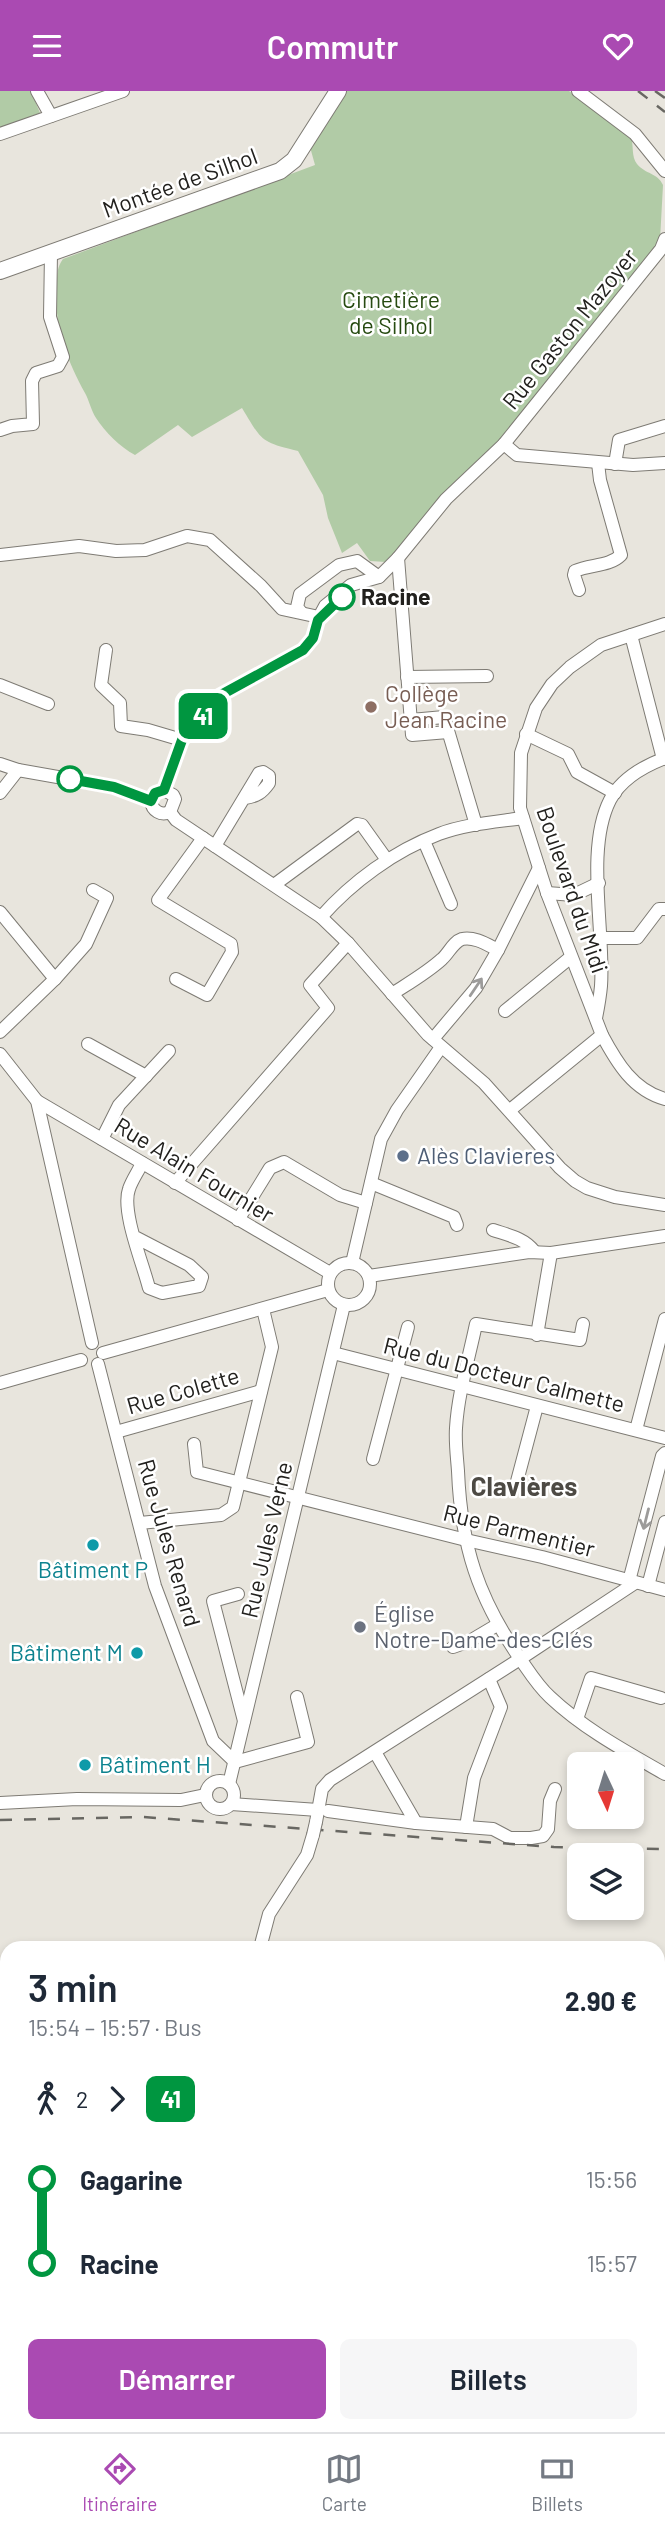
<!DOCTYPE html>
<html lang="fr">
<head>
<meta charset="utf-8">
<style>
	:root { --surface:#fff; --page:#f6f6f7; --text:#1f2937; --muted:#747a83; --line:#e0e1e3; --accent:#aa4ab2 }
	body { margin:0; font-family:Barlow,sans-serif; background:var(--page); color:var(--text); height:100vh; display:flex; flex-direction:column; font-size:26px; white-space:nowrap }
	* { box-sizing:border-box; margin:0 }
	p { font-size:23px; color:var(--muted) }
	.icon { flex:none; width:38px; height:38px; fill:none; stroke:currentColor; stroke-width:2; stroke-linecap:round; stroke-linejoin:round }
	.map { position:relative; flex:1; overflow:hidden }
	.side { position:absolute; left:0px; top:1850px; width:665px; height:492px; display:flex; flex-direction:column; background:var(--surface); border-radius:21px 21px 0 0; box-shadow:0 4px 10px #0003 }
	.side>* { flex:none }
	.badge { padding:0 14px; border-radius:10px; font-size:24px; line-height:46px }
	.needle { width:46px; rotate:176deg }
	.controls { position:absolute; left:567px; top:1661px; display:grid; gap:14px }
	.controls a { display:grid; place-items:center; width:77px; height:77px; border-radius:10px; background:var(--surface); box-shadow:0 4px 10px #0003; font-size:35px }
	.map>.badge { position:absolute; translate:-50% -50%; box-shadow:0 0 0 4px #fff }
	.legs { display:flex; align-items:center; gap:10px; height:77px; padding:0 28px; font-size:23px }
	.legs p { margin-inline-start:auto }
	.summary { display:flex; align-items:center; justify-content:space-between; height:119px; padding:0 28px }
	h1 { font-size:38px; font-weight:600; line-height:52px }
	.cta { display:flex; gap:14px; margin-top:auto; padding:14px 28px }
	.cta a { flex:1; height:80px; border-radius:10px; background:var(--accent); color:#fff; font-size:28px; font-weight:600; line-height:80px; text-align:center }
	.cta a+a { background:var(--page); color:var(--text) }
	ul { padding:0 28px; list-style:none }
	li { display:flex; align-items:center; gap:24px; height:84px; font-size:26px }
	li i { display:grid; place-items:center; width:10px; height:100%; margin:0 9px; background:currentColor }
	li i::after { content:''; width:18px; height:18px; margin:-9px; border:5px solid; border-radius:50%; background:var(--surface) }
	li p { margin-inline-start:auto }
	li:first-child i { background:linear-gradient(#0000 50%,currentColor 0) }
	li:last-child i { background:linear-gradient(currentColor 50%,#0000 0) }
	header { display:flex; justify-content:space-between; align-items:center; height:91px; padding:0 28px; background:var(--accent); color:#fff; font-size:32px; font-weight:600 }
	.tabs { display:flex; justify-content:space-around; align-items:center; height:98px; border-top:2px solid var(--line); background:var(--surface); font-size:19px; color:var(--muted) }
	.tabs a { display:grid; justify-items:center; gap:4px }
	.tabs .on { color:var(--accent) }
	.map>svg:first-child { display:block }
	.green { fill:#b1cba6 }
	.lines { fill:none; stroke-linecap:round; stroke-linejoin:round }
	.minor-casing { stroke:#7e7b74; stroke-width:14 }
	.major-casing { stroke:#7e7b74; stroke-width:18 }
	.minor { stroke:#fff; stroke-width:12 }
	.major { stroke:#fff; stroke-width:16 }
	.rail { stroke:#686762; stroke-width:2.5; stroke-dasharray:12 12; stroke-linecap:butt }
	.minor-bridge-casing { stroke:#7e7b74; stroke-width:14; stroke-linecap:butt }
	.minor-bridge { stroke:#fff; stroke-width:12 }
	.oneway { stroke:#9c9b9a }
	.line-1-casing { stroke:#fff; stroke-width:16 }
	.line-1 { stroke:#009640; stroke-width:10 }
	.stop-1-dot { fill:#fff; stroke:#009640; stroke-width:3.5 }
	.education-dot { fill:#8d6e63; stroke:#fff; stroke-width:2.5 }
	.service-dot { fill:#5c6f8a; stroke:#fff; stroke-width:2.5 }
	.culture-dot { fill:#0f9aa8; stroke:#fff; stroke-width:2.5 }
	.worship-dot { fill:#6b7280; stroke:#fff; stroke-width:2.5 }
	.labels { text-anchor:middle; stroke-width:5; stroke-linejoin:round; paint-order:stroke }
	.street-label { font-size:23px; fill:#22211e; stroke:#fff }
	.park-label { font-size:23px; fill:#274b11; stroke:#fff }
	.stop-label { font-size:23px; font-weight:bold; fill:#22211e; stroke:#fff; text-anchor:start }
	.education-label { font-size:23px; fill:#785e54; stroke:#fff; text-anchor:start }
	.service-label { font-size:23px; fill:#4e5e75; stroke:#fff; text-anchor:start }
	.culture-label { font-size:23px; fill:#0d838f; stroke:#fff }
	.worship-label { font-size:23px; fill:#5b616d; stroke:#fff; text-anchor:start }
	.quarter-label { font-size:26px; font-weight:bold; fill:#4d4a44; stroke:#fff }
</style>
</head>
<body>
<header><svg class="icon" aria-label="menu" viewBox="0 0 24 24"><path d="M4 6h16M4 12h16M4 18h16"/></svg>Commutr<svg class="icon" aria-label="heart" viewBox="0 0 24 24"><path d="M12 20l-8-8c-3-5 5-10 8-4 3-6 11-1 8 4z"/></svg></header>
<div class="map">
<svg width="665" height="2341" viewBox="0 0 665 2341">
	<rect width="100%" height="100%" fill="#e8e5dd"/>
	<g class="green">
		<path d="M0 0H31L40 22 0 37Z"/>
		<path d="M345 0H569L631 46C634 55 631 65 637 73 645 83 658 82 663 94L660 149 502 349 464 382 386 471 370 470 357 452 342 462 328 427 323 404 298 360C260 351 262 350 242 317L192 346 178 334 135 364C120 356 105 341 96 327 91 319 89 309 85 302 66 267 53 233 57 193 57 184 57 176 63 168L315 74 310 56Z"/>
	</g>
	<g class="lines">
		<g class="minor-casing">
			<g id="minor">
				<path d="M37 0 51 25"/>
				<path d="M578 0 635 43 665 80"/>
				<path d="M0 43 123 0"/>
				<path d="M0 339 12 335 33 333 32 290 36 282 58 275 63 266 50 226 51 162"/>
				<path d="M504 353 517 364 633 374 665 372"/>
				<path d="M615 373 619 349 665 335"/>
				<path d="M0 464 79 455 116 460 145 459 187 445 210 449 261 495 282 518 319 526"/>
				<path d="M398 467 412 644 448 641"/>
				<path d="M579 499 574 484 575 480C590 473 609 476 621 464L600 389 598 372"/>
				<path d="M301 521 297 516 300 503 339 474 357 470 379 486"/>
				<path d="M665 533 601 554 570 576 552 593 536 617 521 662 520 717 547 802 602 944C617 972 633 999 665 1008"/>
				<path d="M631 544 663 668"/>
				<path d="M106 559 101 594 120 612 121 635 148 639 182 649"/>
				<path d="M407 586 487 585"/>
				<path d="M0 594 48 613"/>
				<path d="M411 629 444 626 476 734"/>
				<path d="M526 643 568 663 577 681 615 702"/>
				<path d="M0 673 18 679 114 696 151 710"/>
				<path d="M164 699 182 649 219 605 303 559 313 547 319 526 325 515 351 494 379 486 398 467 446 408 504 353 661 158 665 148"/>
				<path d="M164 699 173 704 175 708 170 721"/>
				<path d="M0 702 18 679"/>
				<path d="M151 710C152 720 161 725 170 721"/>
				<path d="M170 721 176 729 321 826 348 852 428 944 484 992 560 1077 575 1090 587 1097 615 1106 665 1114"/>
				<path d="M424 750 451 813"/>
				<path d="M215 755 259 682 263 681 269 685V692C262 702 257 705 245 707"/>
				<path d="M274 794 357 733 362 734 387 769"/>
				<path d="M547 802 574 804 599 792"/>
				<path d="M0 821 55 888"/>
				<path d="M321 826C352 791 394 760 439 743 465 733 495 731 523 727"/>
				<path d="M600 847H637L659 818H665"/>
				<path d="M176 888 207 904 232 861 231 853 158 809 203 747"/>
				<path d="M392 903C409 892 428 881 442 868 449 862 453 851 462 848 474 845 488 854 498 859"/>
				<path d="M505 920 571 866"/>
				<path d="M596 927C598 917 600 906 601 895 605 841 585 758 610 709 621 688 644 675 665 667"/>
				<path d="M0 941 55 888 86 853 107 807 93 799"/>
				<path d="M433 948 476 897 498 859 539 777"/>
				<path d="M88 953 146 985"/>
				<path d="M0 963 37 1010 92 1252"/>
				<path d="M37 1010 330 1182"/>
				<path d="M510 1019 602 944"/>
				<path d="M102 1048 119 1014 169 960"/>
				<path d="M175 1092 328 917 310 894 348 852"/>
				<path d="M371 1092 454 1126 457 1134"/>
				<path d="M238 1129 270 1077 284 1071 340 1104 366 1112"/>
				<path d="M493 1139C508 1144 524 1147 534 1160"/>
				<path d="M135 1146 189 1174 202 1186 199 1195 162 1202 149 1197C143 1173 121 1120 129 1098 132 1089 138 1081 142 1072"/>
				<circle cx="349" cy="1193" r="21"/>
				<path d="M352 1172 381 1048 397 1019 441 956"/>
				<path d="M369 1185 529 1161 551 1162 665 1145"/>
				<path d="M583 1233 580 1249 476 1233C469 1267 458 1302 456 1337 455 1351 457 1366 458 1380 461 1455 478 1507 521 1569 530 1582 538 1595 550 1606 584 1638 625 1660 665 1683"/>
				<path d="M537 1244 551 1162"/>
				<path d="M103 1262 328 1199"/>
				<path d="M333 1262 665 1347"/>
				<path d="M98 1273 155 1495 213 1650 235 1671"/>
				<path d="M0 1292 81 1269"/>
				<path d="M636 1339 665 1228"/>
				<path d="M116 1341 261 1300"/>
				<path d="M194 1353 197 1381 466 1449 542 1466 665 1499"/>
				<path d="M373 1368 408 1236"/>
				<path d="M516 1394 537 1315"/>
				<path d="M140 1432 221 1424 233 1416 272 1256 263 1218"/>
				<path d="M629 1490 662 1365 665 1362"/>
				<path d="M648 1495 665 1431"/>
				<path d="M238 1503 213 1510 244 1630"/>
				<path d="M453 1556 470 1550 497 1534"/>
				<path d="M577 1628 591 1587 661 1607"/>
				<path d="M375 1661 416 1732"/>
				<path d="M235 1671 308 1651 297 1606"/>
				<circle cx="220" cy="1704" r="14"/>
				<path d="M229 1693 344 1214"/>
				<path d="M0 1712 77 1708 181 1709 205 1704"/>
				<path d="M231 1713 318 1719"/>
				<path d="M328 1720 416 1732 493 1738 510 1747H531L543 1745 548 1738 550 1710 555 1698"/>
				<path d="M316 1731 322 1698 330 1689 520 1568 635 1492"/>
				<path d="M466 1736 474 1687 501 1616 489 1588"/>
				<path d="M260 1857 269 1823 307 1764 313 1744"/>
				<path d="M0 1956 7 1954"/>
				<path d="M658 1981H665"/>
				<path d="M0 2040 7 2041"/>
				<path d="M658 2090 665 2091"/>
				<path d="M356 2334 359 2341"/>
				<path d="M459 2334 463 2341"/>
				<path d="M84 2341 87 2334"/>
				<path d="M252 2341V2334"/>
			</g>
		</g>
		<g class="major-casing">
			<path id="major" d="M0 180 280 80 294 69 338 0"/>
		</g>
		<use href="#minor" class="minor"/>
		<use href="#major" class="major"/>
		<g class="rail">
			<path d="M638 0 665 21"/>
			<path d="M655 0 665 7"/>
			<path d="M0 1729 143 1726 554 1756 665 1758"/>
		</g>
		<g class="minor-bridge-casing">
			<path id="minor-bridge" d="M313 1744 316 1731"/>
		</g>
		<use href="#minor-bridge" class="minor-bridge"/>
	</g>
	<defs><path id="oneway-shaft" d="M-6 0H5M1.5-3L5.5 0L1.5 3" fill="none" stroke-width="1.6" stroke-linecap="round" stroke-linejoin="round" transform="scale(1.75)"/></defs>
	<g class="oneway">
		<use href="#oneway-shaft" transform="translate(476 896) rotate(-56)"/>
		<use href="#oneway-shaft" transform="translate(646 1428) rotate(104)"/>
	</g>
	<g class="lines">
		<g class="line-1-casing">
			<path id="line-1" d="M70 688 114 696 151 710 155 702 164 699 182 649 219 605 303 559 313 547 318 529 342 506"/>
		</g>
		<use href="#line-1" class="line-1"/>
	</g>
	<g class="stop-1-dot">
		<circle cx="342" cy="506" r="12"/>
		<circle cx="70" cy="688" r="12"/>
	</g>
	<circle class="education-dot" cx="371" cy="616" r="7"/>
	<circle class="service-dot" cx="403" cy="1065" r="7"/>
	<g class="culture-dot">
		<circle cx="93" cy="1454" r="7"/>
		<circle cx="137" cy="1562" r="7"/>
		<circle cx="85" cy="1674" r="7"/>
	</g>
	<circle class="worship-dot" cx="360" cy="1536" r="7"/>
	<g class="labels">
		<g class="street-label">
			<text transform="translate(180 92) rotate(-20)" y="8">Montée de Silhol</text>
			<text transform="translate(570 238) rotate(-51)" y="8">Rue Gaston Mazoyer</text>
			<text transform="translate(572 799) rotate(71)" y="8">Boulevard du Midi</text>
			<text transform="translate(194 1079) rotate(31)" y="8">Rue Alain Fournier</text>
			<text transform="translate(504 1284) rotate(14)" y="8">Rue du Docteur Calmette</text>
			<text transform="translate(183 1300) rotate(-16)" y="8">Rue Colette</text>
			<text transform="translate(519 1440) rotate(14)" y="8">Rue Parmentier</text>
			<text transform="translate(267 1449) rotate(-77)" y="8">Rue Jules Verne</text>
			<text transform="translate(169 1452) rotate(74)" y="8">Rue Jules Renard</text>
		</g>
		<g class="park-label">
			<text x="391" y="217">Cimetière<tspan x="391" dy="26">de Silhol</tspan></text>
		</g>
		<g class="stop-label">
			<text x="361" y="514">Racine</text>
		</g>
		<g class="education-label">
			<text x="385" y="611">Collège<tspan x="385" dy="26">Jean Racine</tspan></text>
		</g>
		<g class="service-label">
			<text x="417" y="1073">Alès Clavieres</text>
		</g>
		<g class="culture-label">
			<text x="93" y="1487">Bâtiment P</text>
			<text x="123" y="1570" text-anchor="end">Bâtiment M</text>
			<text x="99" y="1682" text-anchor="start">Bâtiment H</text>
		</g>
		<g class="worship-label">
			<text x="374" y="1531">Église<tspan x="374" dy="26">Notre-Dame-des-Clés</tspan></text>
		</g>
		<g class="quarter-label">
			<text x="524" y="1405">Clavières</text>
		</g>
	</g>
</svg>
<div class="controls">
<a><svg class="needle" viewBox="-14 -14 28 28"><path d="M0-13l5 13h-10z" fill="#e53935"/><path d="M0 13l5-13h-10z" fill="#747a83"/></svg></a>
<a><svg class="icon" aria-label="layers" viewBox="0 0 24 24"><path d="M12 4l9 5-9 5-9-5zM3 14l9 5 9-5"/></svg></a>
</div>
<b class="badge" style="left:203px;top:625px;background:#009640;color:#fff">41</b>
<section class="side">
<div class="summary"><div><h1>3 min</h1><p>15:54 – 15:57 · Bus</p></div><b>2.90 €</b></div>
<div class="legs"><svg class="icon" aria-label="walk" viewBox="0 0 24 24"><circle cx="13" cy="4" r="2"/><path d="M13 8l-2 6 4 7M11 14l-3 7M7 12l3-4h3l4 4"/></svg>2<svg class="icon" aria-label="forward" viewBox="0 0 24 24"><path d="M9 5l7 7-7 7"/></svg><b class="badge" style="background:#009640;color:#fff">41</b></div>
<ul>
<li><i style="color:#009640"></i><b>Gagarine</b><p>15:56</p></li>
<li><i style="color:#009640"></i><b>Racine</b><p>15:57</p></li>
</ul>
<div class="cta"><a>Démarrer</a><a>Billets</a></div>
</section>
</div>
<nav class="tabs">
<a class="on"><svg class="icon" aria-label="directions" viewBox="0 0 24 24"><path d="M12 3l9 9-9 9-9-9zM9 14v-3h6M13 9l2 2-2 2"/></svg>Itinéraire</a>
<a><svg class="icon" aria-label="map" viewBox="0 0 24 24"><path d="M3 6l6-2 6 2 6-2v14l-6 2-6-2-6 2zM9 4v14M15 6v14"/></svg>Carte</a>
<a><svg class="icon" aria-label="tickets" viewBox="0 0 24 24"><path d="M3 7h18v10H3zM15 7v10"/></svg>Billets</a>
</nav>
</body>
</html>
